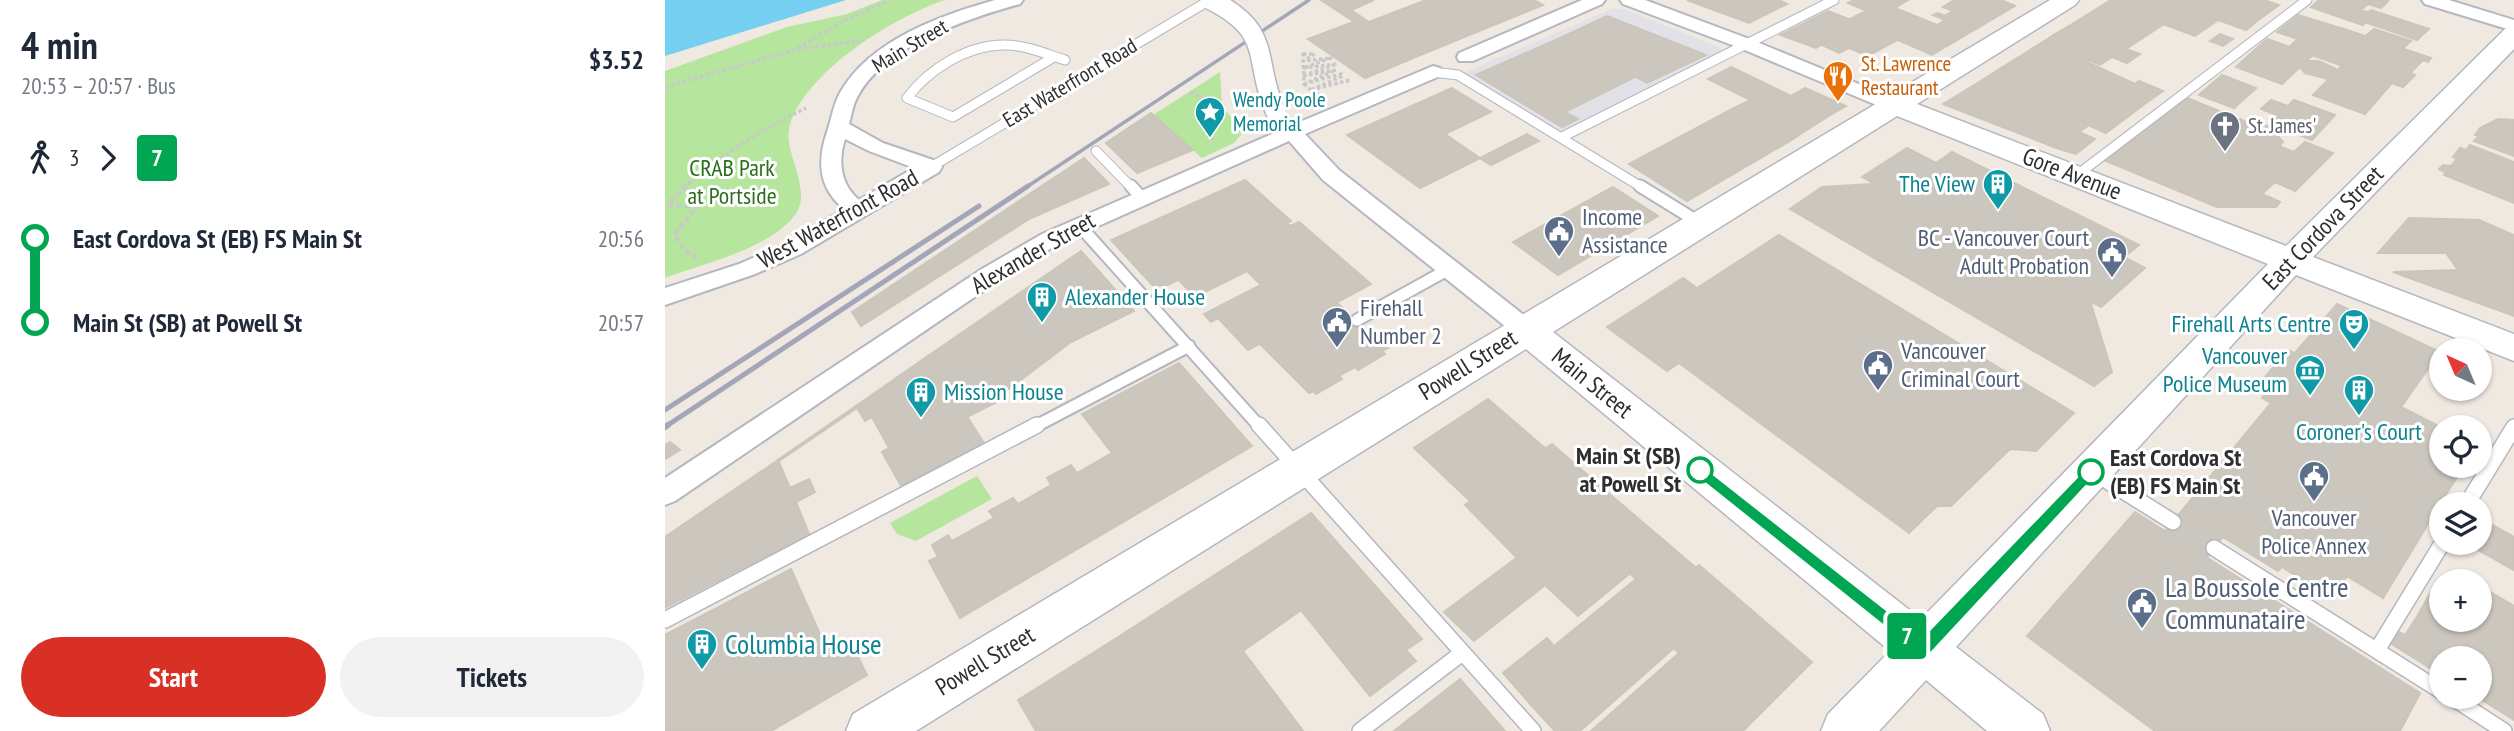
<!DOCTYPE html>
<html lang="en">
<head>
<meta charset="utf-8">
<style>
	:root { --surface:#fff; --page:#f2f2f3; --text:#1f2937; --muted:#747a83; --accent:#d93025 }
	body { margin:0; font-family:"PT Sans Narrow",sans-serif; background:var(--page); color:var(--text); height:100vh; display:flex; flex-direction:column; font-size:26px; white-space:nowrap }
	* { box-sizing:border-box; margin:0 }
	p { font-size:23px; color:var(--muted) }
	.icon { flex:none; width:38px; height:38px; fill:none; stroke:currentColor; stroke-width:2; stroke-linecap:round; stroke-linejoin:round }
	.map { position:relative; flex:1; overflow:hidden }
	.panel { display:flex; flex-direction:column; background:var(--surface); width:665px }
	.panel>* { flex:none }
	.badge { padding:0 14px; border-radius:5px; font-size:24px; line-height:46px }
	.needle { width:46px; rotate:316deg }
	.controls { position:absolute; left:1764px; top:338px; display:grid; gap:14px }
	.controls a { display:grid; place-items:center; width:63px; height:63px; border-radius:50%; background:var(--surface); box-shadow:0 2px 5px #0004; font-size:35px }
	.map>.badge { position:absolute; translate:-50% -50%; box-shadow:0 0 0 4px #fff }
	.legs { display:flex; align-items:center; gap:10px; height:77px; padding:0 21px; font-size:23px }
	.legs p { margin-inline-start:auto }
	.headline { display:flex; align-items:center; justify-content:space-between; height:119px; padding:0 21px }
	h1 { font-size:38px; font-weight:800; line-height:52px }
	.primary-button { display:flex; gap:14px; margin-top:auto; padding:14px 21px }
	.primary-button a { flex:1; height:80px; border-radius:42px; background:var(--accent); color:#fff; font-size:28px; font-weight:800; line-height:80px; text-align:center }
	.primary-button a+a { background:var(--page); color:var(--text) }
	ul { padding:0 21px; list-style:none }
	li { display:flex; align-items:center; gap:24px; height:84px; font-size:26px }
	li i { display:grid; place-items:center; width:10px; height:100%; margin:0 9px; background:currentColor }
	li i::after { content:''; width:18px; height:18px; margin:-9px; border:5px solid; border-radius:50%; background:var(--surface) }
	li p { margin-inline-start:auto }
	li:first-child i { background:linear-gradient(#0000 50%,currentColor 0) }
	li:last-child i { background:linear-gradient(currentColor 50%,#0000 0) }
	main { display:flex; flex:1; min-height:0 }
	.map>svg:first-child { display:block }
	.industrial { fill:#e3e1e8 }
	.green { fill:#b6e59e }
	.water { fill:#75cff0 }
	.pier { fill:#efe9e1 }
	.building { fill:#cbc7bf; stroke:#cbc5ba; stroke-width:2 }
	.lines { fill:none; stroke-linecap:round; stroke-linejoin:round }
	.lane-far2-casing { stroke:#b4b7c1; stroke-width:11 }
	.lane-far1-casing { stroke:#b4b7c1; stroke-width:15 }
	.lane-casing { stroke:#b4b7c1; stroke-width:18 }
	.street-casing { stroke:#b4b7c1; stroke-width:4 }
	.secondary-casing { stroke:#b4b7c1; stroke-width:3 }
	.path-far1 { stroke:#c9c9c9; stroke-width:3.5; stroke-dasharray:3.5 2.5; stroke-linecap:butt }
	.path { stroke:#c9c9c9; stroke-width:4.5; stroke-dasharray:5 3.5; stroke-linecap:butt }
	.lane-far2 { stroke:#fff; stroke-width:9 }
	.lane-far1 { stroke:#fff; stroke-width:11 }
	.lane { stroke:#fff; stroke-width:15 }
	.street { fill:#fff; fill-rule:evenodd }
	.secondary { fill:#fff; fill-rule:evenodd }
	.rail-far2 { stroke:#a3a6b8; stroke-width:3.5 }
	.rail-far1 { stroke:#a3a6b8; stroke-width:5 }
	.rail { stroke:#a3a6b8; stroke-width:6 }
	.street-bridge-casing { stroke:#b4b7c1; stroke-width:22; stroke-linecap:butt }
	.street-bridge { stroke:#fff; stroke-width:19 }
	.line-1 { fill:#00a651; stroke:#fff; stroke-width:2 }
	.stop-1-dot { fill:#fff; stroke:#00a651; stroke-width:3.5 }
	.labels { text-anchor:middle; stroke-width:6; stroke-linejoin:round; paint-order:stroke }
	.far-street-label { font-size:21px; fill:#2e2e2e; stroke:#fff }
	.far-food-label { font-size:21px; fill:#c56008; stroke:#fff; text-anchor:start }
	.far-culture-label { font-size:21px; fill:#0d838f; stroke:#fff; text-anchor:start }
	.far-worship-label { font-size:21px; fill:#5b616d; stroke:#fff; text-anchor:start }
	.park-label { font-size:24px; fill:#2c6e1b; stroke:#fff }
	.street-label { font-size:24px; fill:#2e2e2e; stroke:#fff }
	.culture-label { font-size:24px; fill:#0d838f; stroke:#fff; text-anchor:end }
	.service-label { font-size:24px; fill:#4e5e75; stroke:#fff; text-anchor:start }
	.stop-label { font-size:24px; font-weight:bold; fill:#2e2e2e; stroke:#fff; text-anchor:end }
	.near-service-label { font-size:28px; fill:#4e5e75; stroke:#fff; text-anchor:start }
	.near-culture-label { font-size:28px; fill:#0d838f; stroke:#fff; text-anchor:start }
</style>
</head>
<body>
<main>
<section class="panel">
<div class="headline"><div><h1>4 min</h1><p>20:53 – 20:57 · Bus</p></div><b>$3.52</b></div>
<div class="legs"><svg class="icon" aria-label="walk" viewBox="0 0 24 24"><circle cx="13" cy="4" r="2"/><path d="M13 8l-2 6 4 7M11 14l-3 7M7 12l3-4h3l4 4"/></svg>3<svg class="icon" aria-label="forward" viewBox="0 0 24 24"><path d="M9 5l7 7-7 7"/></svg><b class="badge" style="background:#00a651;color:#fff">7</b></div>
<ul>
<li><i style="color:#00a651"></i><b>East Cordova St (EB) FS Main St</b><p>20:56</p></li>
<li><i style="color:#00a651"></i><b>Main St (SB) at Powell St</b><p>20:57</p></li>
</ul>
<div class="primary-button"><a>Start</a><a>Tickets</a></div>
</section>
<div class="map">
<svg width="1849" height="731" viewBox="0 0 1849 731">
	<rect width="100%" height="100%" fill="#efe9e1"/>
	<path class="industrial" d="M949 8 961 10 1054 47 1056 50 1050 54 1056 57 897 137 793 75Z"/>
	<g class="green">
		<path d="M217 0H280C230 16 136 74 124 129 119 152 146 188 132 212 109 248 39 263 0 278V71L122 27 182 14Z"/>
		<path d="M555 72 557 107 579 131 569 143 537 158 488 115Z"/>
		<path d="M312 476 327 499 251 541 232 534 225 523Z"/>
	</g>
	<path class="water" d="M0 0H188L0 62Z"/>
	<path class="pier" d="M181 0H191L189 3 0 66V56Z"/>
	<g class="building">
		<path d="M656 0H709L686 10 704 22 761 0H869L878 5 746 59Z"/>
		<path d="M1022 0H1114L1122 4 1084 23Z"/>
		<path d="M1189 0H1243L1230 8 1272 25 1280 20 1268 15 1273 13 1311 29 1282 46 1183 3Z"/>
		<path d="M1289 0H1336L1350 6 1311 29 1279 16 1288 11 1278 7Z"/>
		<path d="M1446 0H1498L1553 20 1530 36 1441 3Z"/>
		<path d="M1498 0H1532L1592 21 1581 30Z"/>
		<path d="M1532 0H1599L1614 5 1592 21Z"/>
		<path d="M1654 0H1719L1723 1 1716 8 1703 4 1683 20 1646 7Z"/>
		<path d="M1441 3 1499 24 1461 49 1404 26Z"/>
		<path d="M1695 10 1703 12 1706 10 1764 29 1752 40 1700 22 1698 25 1683 20Z"/>
		<path d="M1163 11 1196 24 1151 48 1115 35Z"/>
		<path d="M1201 11 1282 46 1267 55 1185 19Z"/>
		<path d="M1633 15 1682 30 1766 58 1763 62 1758 60 1745 73 1750 75 1738 87 1624 47 1633 39 1612 32Z"/>
		<path d="M942 16 1041 55 982 83 897 37Z"/>
		<path d="M688 22 694 26 746 59 700 78 643 39Z"/>
		<path d="M1196 24 1232 40 1203 56 1184 48 1174 53 1157 45Z"/>
		<path d="M1404 26 1461 49 1475 54 1462 63 1390 34Z"/>
		<path d="M1709 29 1746 41 1737 49 1701 36Z"/>
		<path d="M1390 34 1447 57 1435 65 1378 42Z"/>
		<path d="M1555 34 1568 39 1558 46 1545 41Z"/>
		<path d="M897 37 970 77 900 112 913 119 897 127 811 75Z"/>
		<path d="M1602 39 1648 55 1641 61H1654L1673 70 1677 65 1727 83 1700 114 1648 95 1664 79 1640 73 1635 67 1617 84 1571 67Z"/>
		<path d="M1378 42 1470 84 1474 81 1498 91 1485 100 1365 50Z"/>
		<path d="M1365 50 1485 100 1457 121 1336 68Z"/>
		<path d="M1066 67 1126 96 1165 115 1143 129 1043 79Z"/>
		<path d="M1336 68 1457 121 1441 133 1319 79Z"/>
		<path d="M1557 75 1591 88 1569 108 1534 95Z"/>
		<path d="M1319 79 1424 125 1414 132 1430 139 1411 154 1394 149 1278 104Z"/>
		<path d="M787 88 826 112 780 134 815 158 755 188 682 135Z"/>
		<path d="M1140 88 1181 106 1165 115 1126 96Z"/>
		<path d="M1522 98 1564 115 1554 123 1565 127 1575 119 1581 122 1584 119 1615 131 1611 134 1618 142 1614 146 1629 152 1640 142 1668 153 1630 191 1610 182 1597 194 1615 202 1611 207H1552L1441 161Z"/>
		<path d="M1085 100 1143 129 1128 139 1069 108Z"/>
		<path d="M1606 100 1623 106 1629 100 1670 115 1647 140 1606 124 1614 116 1596 109Z"/>
		<path d="M1069 108 1128 139 1022 201 964 164Z"/>
		<path d="M486 113 528 150 472 173 441 143Z"/>
		<path d="M1833 119 1849 120V156L1809 141 1814 136 1810 135 1815 128Z"/>
		<path d="M862 134 874 141 826 165 815 158Z"/>
		<path d="M1805 145 1849 162V203L1779 175 1781 173 1774 169 1778 165 1786 166 1792 159 1788 157 1795 148 1801 150Z"/>
		<path d="M1242 148 1271 163 1287 152 1474 245 1459 257 1480 268 1436 307 1197 177Z"/>
		<path d="M419 158 444 184 364 219 351 203Z"/>
		<path d="M580 180 626 221 622 223 625 226 492 290 446 240Z"/>
		<path d="M1207 184 1426 304 1447 372 1429 386 1125 209 1157 187Z"/>
		<path d="M948 187 993 216 893 275 848 242Z"/>
		<path d="M351 203 364 219 196 326 187 312Z"/>
		<path d="M1744 218 1814 220 1849 235V316L1728 272 1793 270 1781 253H1713Z"/>
		<path d="M634 222 706 284 583 350 553 318 546 322 539 314 596 285 582 271 530 297 513 279Z"/>
		<path d="M1114 235 1409 413 1371 451 1345 449 1286 506H1272L1244 533 1014 363 1002 371 942 327 1018 278 1032 288Z"/>
		<path d="M416 251 469 311 406 342 333 397 334 401 302 417 263 356Z"/>
		<path d="M672 303 723 348 717 351 720 354 693 370 690 367 674 376 677 379 651 394 648 391 644 393 595 344Z"/>
		<path d="M1672 304 1775 352 1736 407 1630 353Z"/>
		<path d="M1623 350 1776 427V466H1799L1780 496 1597 398 1604 389 1594 384Z"/>
		<path d="M263 356 319 443 236 486 217 452 224 448 207 417 200 421 191 406Z"/>
		<path d="M514 363 587 446 295 618 264 561 273 557 267 545 283 535 287 541 329 518 324 511 348 498 353 504 386 485 382 478 406 465 412 473 447 453 417 414Z"/>
		<path d="M823 399 881 449 805 501 749 448Z"/>
		<path d="M1606 403 1780 496 1718 598 1682 576 1668 599 1617 567 1613 571 1558 537 1542 558 1500 531Z"/>
		<path d="M191 406 192 408 114 461 113 460Z"/>
		<path d="M5 442 15 450 0 459V445Z"/>
		<path d="M887 444 941 491 851 557 800 505Z"/>
		<path d="M113 460 125 488 144 479 150 492 131 502 144 534 0 608V537Z"/>
		<path d="M941 491 969 515 809 641 779 612Z"/>
		<path d="M1470 512 1755 693 1735 731H1490L1362 636Z"/>
		<path d="M646 513 757 639 741 650 751 661 705 696 636 610 578 651 638 731H510L450 639Z"/>
		<path d="M969 515 1002 543 913 616 881 586Z"/>
		<path d="M1815 518 1849 537V570L1799 542H1815Z"/>
		<path d="M1002 543 1030 567 866 705 838 673 882 638 889 646 971 579 964 573Z"/>
		<path d="M1034 565 1069 595 915 731H890L866 705Z"/>
		<path d="M126 569 162 650 184 638 202 675 106 731H96L50 609Z"/>
		<path d="M1815 586 1849 606V641L1813 620Z"/>
		<path d="M1766 592 1776 598V620H1813L1849 641V673L1753 615Z"/>
		<path d="M1069 595 1147 662 1078 731H926L1014 653 1009 648Z"/>
		<path d="M50 609 96 731H0V635Z"/>
		<path d="M1753 615 1849 673V720L1811 696H1815V658H1776V675L1725 643 1732 631 1740 635Z"/>
		<path d="M450 639 510 731H371L353 700Z"/>
		<path d="M795 679 840 731H729Z"/>
	</g>
	<g class="lines">
		<g class="lane-far2-casing">
			<g id="lane-far2">
				<path d="M389 57 288 117 242 98C264 69 303 44 341 45 361 45 381 54 400 60"/>
				<path d="M768 72 793 75 978 188"/>
				<path d="M897 137 1169 0"/>
				<path d="M431 151 467 188"/>
				<path d="M266 167 545 0"/>
				<path d="M1412 175 1642 0"/>
			</g>
		</g>
		<g class="lane-far1-casing">
			<g id="lane-far1">
				<path d="M466 186 476 197"/>
				<path d="M975 186 1035 223"/>
				<path d="M414 225 595 427"/>
				<path d="M692 320 784 269"/>
				<path d="M369 427 524 346"/>
			</g>
		</g>
		<g class="lane-casing">
			<g id="lane">
				<path d="M594 425 868 731"/>
				<path d="M1431 474 1508 522"/>
				<path d="M1802 504 1849 427"/>
				<path d="M1549 548 1776 691"/>
				<path d="M0 620 372 425"/>
				<path d="M1712 650 1778 542"/>
				<path d="M1785 696 1839 731"/>
				<path d="M695 731 797 653"/>
			</g>
		</g>
		<g class="street-casing">
			<g id="street">
				<path d="M330 0H358L355 4C304 18 222 45 194 94 188 103 187 114 184 124L218 143 274 162 277 167 274 172 136 254 90 274 0 305V288L74 264 120 244 179 209C153 188 152 161 162 132 167 118 168 104 176 91 206 40 276 15 330 0ZM180 139 204 151 249 168 194 200C175 184 173 161 180 139Z"/>
				<path d="M917 0H940L937 4 808 61H794L792 57 794 53Z"/>
				<path d="M955 0H980L1087 40 1235 101 1238 105 1228 111 1221 109 1075 48 958 4Z"/>
				<path d="M1757 0H1784L1849 20V31L1760 4Z"/>
				<path d="M768 66 775 68 777 72 775 76 640 134 674 170 869 323 873 329 869 335 860 338 851 335 658 180 624 141 393 244 333 281 10 501 0 505V478L317 269 377 234 614 131 607 122 610 118H624L630 124Z"/>
			</g>
		</g>
		<g class="secondary-casing">
			<path id="secondary" d="M1385 0H1414L1410 5 1252 104 1621 246 1840 29 1849 26V49L1648 257 1849 334V361L1631 275 1291 647 1378 714 1385 731H1322L1261 680 1214 731H1156L1163 714 1225 651 861 349 251 731H181L188 714ZM1232 116 1603 264 1256 619 888 332Z"/>
		</g>
		<g class="path-far1">
			<path d="M133 48 182 19 225 0"/>
			<path d="M638 54H650L638 61 666 58 638 68 672 64 637 76 671 70 639 84Z"/>
			<path d="M639 84 646 90"/>
			<path d="M639 84 676 74 678 76 646 90"/>
			<path d="M0 87 130 50 199 40"/>
			<path d="M646 90 656 96"/>
			<path d="M646 90 685 80 682 82"/>
			<path d="M525 93 546 101 549 107 545 137 550 142"/>
			<path d="M19 188C55 154 97 130 141 108"/>
		</g>
		<path class="path" d="M21 186 3 204 32 207 9 235 21 251 34 259"/>
		<use href="#lane-far2" class="lane-far2"/>
		<use href="#lane-far1" class="lane-far1"/>
		<use href="#lane" class="lane"/>
		<use href="#street" class="street"/>
		<use href="#secondary" class="secondary"/>
		<path class="rail-far2" d="M360 188 644 0"/>
		<g class="rail-far1">
			<path d="M0 410 314 206"/>
			<path d="M0 427 363 186"/>
		</g>
		<path class="rail" d="M0 427 3 425"/>
		<g class="street-bridge-casing">
			<path id="street-bridge" d="M546 0C611 33 586 59 612 115"/>
		</g>
		<use href="#street-bridge" class="street-bridge"/>
	</g>
	<path class="line-1" d="M1035 464 1257 638 1421 468H1432L1434 472 1264 655 1258 657 1030 475 1028 470Z"/>
	<defs>
		<g id="restaurant-pin" transform="scale(1.575)"><path d="M0 17L-7.5 6A9.5 9.5 0 1 1 7.5 6Z" fill="#e8710a" stroke="#fff"/><path d="M-5-6h1v4h1v-4h1v4h1v-4h1v5L-1.5 .5V6h-2V.5L-5-1ZM5-6V6H3V1.5H1.5Q1.5-4 5-6Z" fill="#fff"/></g>
		<g id="sight-pin" transform="scale(1.575)"><path d="M0 17L-7.5 6A9.5 9.5 0 1 1 7.5 6Z" fill="#0f9aa8" stroke="#fff"/><path d="M0-6L1.8-2.2L6-1.7L2.9 1.2L3.7 5.4L0 3.3L-3.7 5.4L-2.9 1.2L-6-1.7L-1.8-2.2Z" fill="#fff"/></g>
		<g id="church-pin" transform="scale(1.575)"><path d="M0 17L-7.5 6A9.5 9.5 0 1 1 7.5 6Z" fill="#6b7280" stroke="#fff"/><path d="M-1.2-6h2.4v3.5h3.3v2.4h-3.3V6h-2.4V-.1h-3.3v-2.4h3.3Z" fill="#fff"/></g>
		<g id="building-pin" transform="scale(1.575)"><path d="M0 17L-7.5 6A9.5 9.5 0 1 1 7.5 6Z" fill="#0f9aa8" stroke="#fff"/><path d="M-4-6H4V6H1V3H-1V6H-4ZM-2.5-4.3h1.7v1.8h-1.7ZM.8-4.3h1.7v1.8H.8ZM-2.5-1h1.7V.8h-1.7ZM.8-1h1.7V.8H.8Z" fill="#fff"/></g>
		<g id="civic-pin" transform="scale(1.575)"><path d="M0 17L-7.5 6A9.5 9.5 0 1 1 7.5 6Z" fill="#5c6f8a" stroke="#fff"/><path d="M-.6-6.5H3V-4.5H.6V-3L4-1V1h2V6H-6V1h2V-1L-.6-3ZM-1.2 2.5V6h2.4V2.5Z" fill="#fff"/></g>
		<g id="theatre-pin" transform="scale(1.575)"><path d="M0 17L-7.5 6A9.5 9.5 0 1 1 7.5 6Z" fill="#0f9aa8" stroke="#fff"/><path d="M-5-5.5Q0-4 5-5.5V0Q5 5 0 6Q-5 5-5 0ZM-3.3-2.5H-1v1.5H-3.3ZM1-2.5H3.3v1.5H1ZM-2.8 1Q0 5.5 2.8 1Z" fill="#fff"/></g>
		<g id="museum-pin" transform="scale(1.575)"><path d="M0 17L-7.5 6A9.5 9.5 0 1 1 7.5 6Z" fill="#0f9aa8" stroke="#fff"/><path d="M0-6L6-3V-2H-6V-3ZM-5-1h2V3h-2ZM-1-1h2V3h-2ZM3-1h2V3H3ZM-6 4H6V6H-6Z" fill="#fff"/></g>
	</defs>
	<g fill-rule="evenodd">
		<use href="#restaurant-pin" x="1173" y="76"/>
		<use href="#sight-pin" x="545" y="112"/>
		<use href="#church-pin" x="1560" y="126"/>
		<use href="#building-pin" x="1333" y="184"/>
		<use href="#civic-pin" x="894" y="231"/>
		<use href="#civic-pin" x="1447" y="252"/>
		<use href="#building-pin" x="377" y="297"/>
		<use href="#civic-pin" x="672" y="322"/>
		<use href="#theatre-pin" x="1689" y="324"/>
		<use href="#civic-pin" x="1213" y="365"/>
		<use href="#museum-pin" x="1645" y="370"/>
		<use href="#building-pin" x="1694" y="390"/>
		<use href="#building-pin" x="256" y="392"/>
		<use href="#civic-pin" x="1649" y="476"/>
		<use href="#civic-pin" x="1477" y="603"/>
		<use href="#building-pin" x="37" y="644"/>
	</g>
	<g class="stop-1-dot">
		<circle cx="1035" cy="470" r="12"/>
		<circle cx="1426" cy="472" r="12"/>
	</g>
	<g class="labels">
		<g class="far-street-label">
			<text transform="translate(245 46) rotate(-31)" y="7">Main Street</text>
			<text transform="translate(405 83) rotate(-31)" y="7">East Waterfront Road</text>
		</g>
		<g class="far-food-label">
			<text x="1196" y="71">St. Lawrence<tspan x="1196" dy="24">Restaurant</tspan></text>
		</g>
		<g class="far-culture-label">
			<text x="568" y="107">Wendy Poole<tspan x="568" dy="24">Memorial</tspan></text>
		</g>
		<g class="far-worship-label">
			<text x="1583" y="133">St. James'</text>
		</g>
		<g class="park-label">
			<text x="67" y="176">CRAB Park<tspan x="67" dy="28">at Portside</tspan></text>
		</g>
		<g class="street-label">
			<text transform="translate(1407 174) rotate(21)" y="8">Gore Avenue</text>
			<text transform="translate(173 219) rotate(-29)" y="8">West Waterfront Road</text>
			<text transform="translate(1658 228) rotate(-46)" y="8">East Cordova Street</text>
			<text transform="translate(368 253) rotate(-30)" y="8">Alexander Street</text>
			<text transform="translate(803 365) rotate(-32)" y="8">Powell Street</text>
			<text transform="translate(927 383) rotate(39)" y="8">Main Street</text>
			<text transform="translate(320 661) rotate(-31)" y="8">Powell Street</text>
		</g>
		<g class="culture-label">
			<text x="1310" y="192">The View</text>
			<text x="400" y="305" text-anchor="start">Alexander House</text>
			<text x="1666" y="332">Firehall Arts Centre</text>
			<text x="1622" y="364">Vancouver<tspan x="1622" dy="28">Police Museum</tspan></text>
			<text x="279" y="400" text-anchor="start">Mission House</text>
			<text x="1694" y="440" text-anchor="middle">Coroner's Court</text>
		</g>
		<g class="service-label">
			<text x="917" y="225">Income<tspan x="917" dy="28">Assistance</tspan></text>
			<text x="1424" y="246" text-anchor="end">BC - Vancouver Court<tspan x="1424" dy="28">Adult Probation</tspan></text>
			<text x="695" y="316">Firehall<tspan x="695" dy="28">Number 2</tspan></text>
			<text x="1236" y="359">Vancouver<tspan x="1236" dy="28">Criminal Court</tspan></text>
			<text x="1649" y="526" text-anchor="middle">Vancouver<tspan x="1649" dy="28">Police Annex</tspan></text>
		</g>
		<g class="stop-label">
			<text x="1016" y="464">Main St (SB)<tspan x="1016" dy="28">at Powell St</tspan></text>
			<text x="1445" y="466" text-anchor="start">East Cordova St<tspan x="1445" dy="28">(EB) FS Main St</tspan></text>
		</g>
		<g class="near-service-label">
			<text x="1500" y="597">La Boussole Centre<tspan x="1500" dy="32">Communataire</tspan></text>
		</g>
		<g class="near-culture-label">
			<text x="60" y="654">Columbia House</text>
		</g>
	</g>
</svg>
<div class="controls">
<a><svg class="needle" viewBox="-14 -14 28 28"><path d="M0-13l5 13h-10z" fill="#e53935"/><path d="M0 13l5-13h-10z" fill="#747a83"/></svg></a>
<a><svg class="icon" aria-label="locate" viewBox="0 0 24 24"><circle cx="12" cy="12" r="6"/><path d="M12 2v4M12 18v4M2 12h4M18 12h4"/></svg></a>
<a><svg class="icon" aria-label="layers" viewBox="0 0 24 24"><path d="M12 4l9 5-9 5-9-5zM3 14l9 5 9-5"/></svg></a>
<a>+</a>
<a>−</a>
</div>
<b class="badge" style="left:1242px;top:636px;background:#00a651;color:#fff">7</b>
</div>
</main>
</body>
</html>
